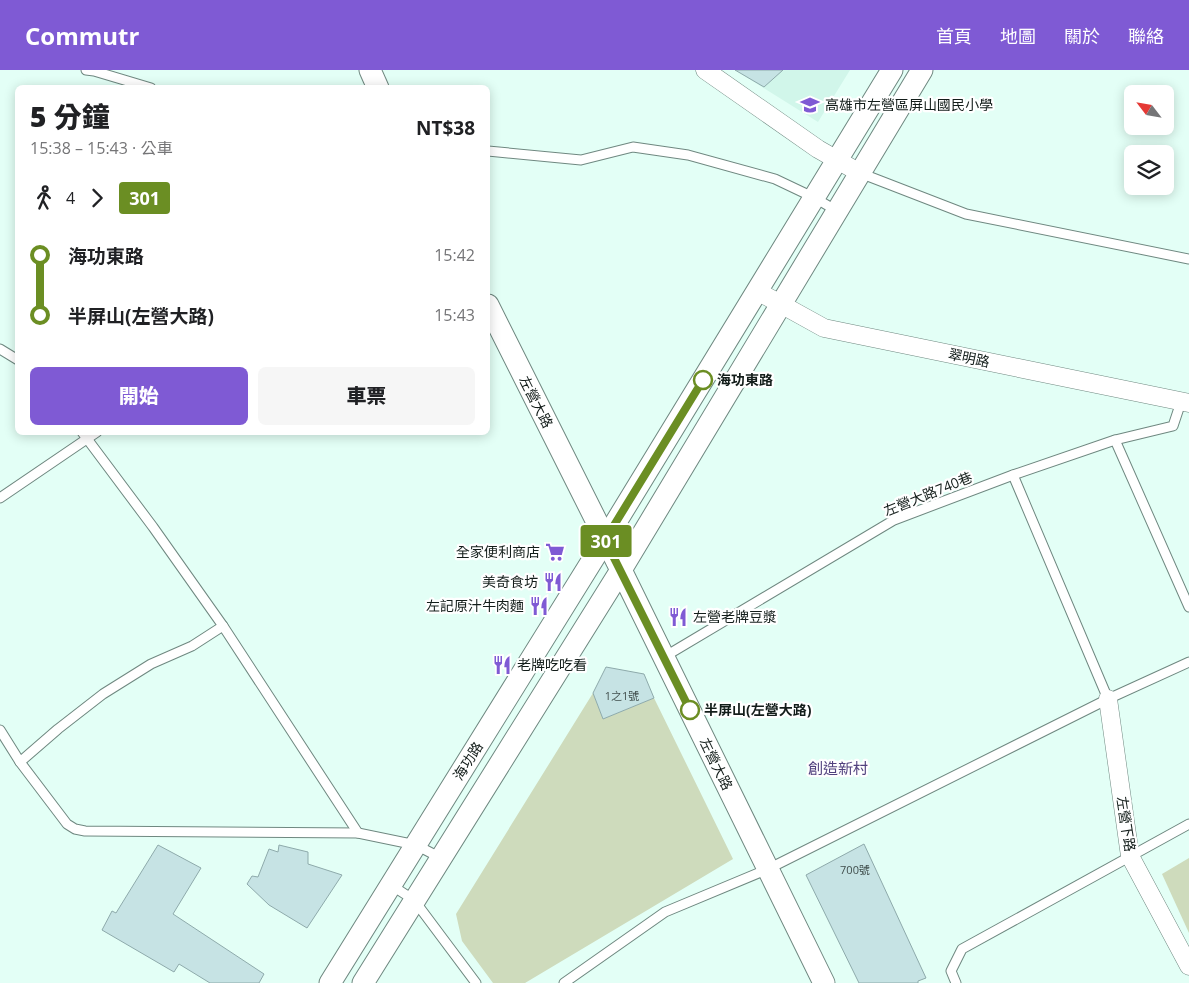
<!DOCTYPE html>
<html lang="zh-TW">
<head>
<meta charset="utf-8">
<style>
	:root { --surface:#fff; --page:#f6f6f6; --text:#202124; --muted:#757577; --accent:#7f5ad4 }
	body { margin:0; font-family:"Open Sans","Noto Sans TC",sans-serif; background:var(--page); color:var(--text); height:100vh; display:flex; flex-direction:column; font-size:19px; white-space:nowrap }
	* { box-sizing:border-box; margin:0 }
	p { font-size:16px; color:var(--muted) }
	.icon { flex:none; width:28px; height:28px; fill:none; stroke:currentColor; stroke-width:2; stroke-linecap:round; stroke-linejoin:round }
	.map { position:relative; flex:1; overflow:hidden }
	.sheet { position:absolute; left:15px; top:15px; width:475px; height:350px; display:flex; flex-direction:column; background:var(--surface); border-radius:8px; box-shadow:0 2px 12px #0003 }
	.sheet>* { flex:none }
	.badge { padding:0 10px; border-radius:4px; font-size:18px; line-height:32px }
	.needle { width:32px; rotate:301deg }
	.tools { position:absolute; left:1124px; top:15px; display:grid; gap:10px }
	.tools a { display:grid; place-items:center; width:50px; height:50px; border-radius:8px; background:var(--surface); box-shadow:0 2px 12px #0003; font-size:25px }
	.map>.badge { position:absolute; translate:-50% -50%; box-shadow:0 0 0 2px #fff }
	.legs { display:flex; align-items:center; gap:8px; height:55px; padding:0 15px; font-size:16px }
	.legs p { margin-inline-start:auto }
	.summary { display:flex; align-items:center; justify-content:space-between; height:85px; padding:0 15px }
	h1 { font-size:28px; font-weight:800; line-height:38px }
	.action { display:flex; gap:10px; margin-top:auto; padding:10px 15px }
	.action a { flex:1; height:58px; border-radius:8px; background:var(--accent); color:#fff; font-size:20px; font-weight:800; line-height:58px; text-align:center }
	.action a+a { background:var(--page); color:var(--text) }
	ul { padding:0 15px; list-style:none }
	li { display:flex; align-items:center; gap:18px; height:60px; font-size:19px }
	li i { display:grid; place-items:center; width:8px; height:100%; margin:0 6px; background:currentColor }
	li i::after { content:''; width:12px; height:12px; margin:-6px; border:4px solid; border-radius:50%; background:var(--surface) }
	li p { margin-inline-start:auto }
	li:first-child i { background:linear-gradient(#0000 50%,currentColor 0) }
	li:last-child i { background:linear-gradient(currentColor 50%,#0000 0) }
	header { display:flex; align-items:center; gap:30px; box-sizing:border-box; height:70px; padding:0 25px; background:var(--accent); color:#fff }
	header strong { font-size:24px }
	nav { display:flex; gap:28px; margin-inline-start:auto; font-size:18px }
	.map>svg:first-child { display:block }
	.built { fill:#d1f6ea }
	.green { fill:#cedbbc }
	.building { fill:#c6e3e4; stroke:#8eaaab }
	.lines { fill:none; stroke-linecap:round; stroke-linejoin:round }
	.service-casing { stroke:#6f8880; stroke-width:11 }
	.minor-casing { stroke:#6f8880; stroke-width:19 }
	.tertiary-casing { stroke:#6f8880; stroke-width:23 }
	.service { stroke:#fff; stroke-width:9 }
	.minor { stroke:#fff; stroke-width:18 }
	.tertiary { stroke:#fff; stroke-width:21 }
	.line-1-casing { stroke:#fff; stroke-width:11 }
	.line-1 { stroke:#6b8e23; stroke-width:8 }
	.stop-1-dot { fill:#fff; stroke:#6b8e23; stroke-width:2.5 }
	.labels { text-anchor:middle; stroke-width:4.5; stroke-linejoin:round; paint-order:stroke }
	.number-label { font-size:11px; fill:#404e4c }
	.poi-label { font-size:14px; fill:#131d1a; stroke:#fff; text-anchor:start }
	.street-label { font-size:14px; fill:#131d1a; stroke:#fff }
	.stop-label { font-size:14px; font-weight:bold; fill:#131d1a; stroke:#fff; text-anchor:start }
	.neighbourhood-label { font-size:15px; fill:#51417e; stroke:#fff }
</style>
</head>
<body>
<header>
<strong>Commutr</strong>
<nav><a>首頁</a><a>地圖</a><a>關於</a><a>聯絡</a></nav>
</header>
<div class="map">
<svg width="1189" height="913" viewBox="0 0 1189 913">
	<rect width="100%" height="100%" fill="#e3fff6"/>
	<path class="built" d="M735 0H850L818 52Z"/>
	<g class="green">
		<path d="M593 623 603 649 654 628 733 789 525 913H493L462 871 456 844Z"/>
		<path d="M1189 788V863L1162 804Z"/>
	</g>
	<g class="building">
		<path d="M735 0H783L764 17Z"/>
		<path d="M606 597 644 604 654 628 603 649 593 623Z"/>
		<path d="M864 774 926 908 918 911V913H859L806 805Z"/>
		<path d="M158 775 201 798 173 844 264 904 259 913H210L179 894 174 902 102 860 112 841 116 843Z"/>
		<path d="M279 775 308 782V794L342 805 307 858 269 835 247 814 252 806 258 807 269 779 278 782Z"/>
	</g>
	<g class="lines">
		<g class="service-casing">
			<g id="service">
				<path d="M86 0 94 1 151 18"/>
				<path d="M488 81 581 90 633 77 688 85 775 109 815 128 837 141"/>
				<path d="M860 103 966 144 1189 189"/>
				<path d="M0 279 18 290"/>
				<path d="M82 362 153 457 223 556 358 763"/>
				<path d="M1115 370 1189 537"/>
				<path d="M1013 405 1108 629"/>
				<path d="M0 428 97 362"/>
				<path d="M664 587 894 450 1013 405 1115 370 1173 356 1181 332"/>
				<path d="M0 660 20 692 67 754 75 759 85 761 358 763 416 775 441 788"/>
				<path d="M20 692 58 659 103 624 151 594 192 576 223 556"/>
				<path d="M391 815 414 830 476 913"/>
				<path d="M564 913 665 842 768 799 1108 629 1189 592"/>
				<path d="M956 913 951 901 962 879 1189 754"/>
			</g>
		</g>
		<g class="minor-casing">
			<g id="minor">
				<path d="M705 0 818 79 860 103"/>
				<path d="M757 221 824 258 1189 333"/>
				<path d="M1108 629 1130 786 1189 896"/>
			</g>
		</g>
		<g class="tertiary-casing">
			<g id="tertiary">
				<path d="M370 0 378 18"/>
				<path d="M488 235 621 500 824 913"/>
				<path d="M330 913 605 470 892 0"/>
				<path d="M363 913 621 500 922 0"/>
			</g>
		</g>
		<use href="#service" class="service"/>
		<use href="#minor" class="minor"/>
		<use href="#tertiary" class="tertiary"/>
	</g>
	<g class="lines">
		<g class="line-1-casing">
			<path id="line-1" d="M690 640 605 470 703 310"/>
		</g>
		<use href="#line-1" class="line-1"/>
	</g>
	<defs>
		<g id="school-bare" transform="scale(1.5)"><path d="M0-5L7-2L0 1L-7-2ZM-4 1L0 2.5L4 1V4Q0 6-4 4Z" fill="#7f5ad4" stroke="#fff" stroke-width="2.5" paint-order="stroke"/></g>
		<g id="supermarket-bare" transform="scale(1.5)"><path d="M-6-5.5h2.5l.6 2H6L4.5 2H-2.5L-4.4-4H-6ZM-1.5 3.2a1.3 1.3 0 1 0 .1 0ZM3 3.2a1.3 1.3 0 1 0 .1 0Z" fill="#7f5ad4" stroke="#fff" stroke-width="2.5" paint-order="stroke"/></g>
		<g id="restaurant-bare" transform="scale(1.5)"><path d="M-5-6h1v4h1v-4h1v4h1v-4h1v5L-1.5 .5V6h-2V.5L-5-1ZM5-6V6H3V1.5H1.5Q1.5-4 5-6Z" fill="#7f5ad4" stroke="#fff" stroke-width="2.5" paint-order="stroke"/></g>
	</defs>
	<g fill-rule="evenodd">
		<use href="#school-bare" x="810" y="35"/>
		<use href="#supermarket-bare" x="555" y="482"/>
		<use href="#restaurant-bare" x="553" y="512"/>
		<use href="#restaurant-bare" x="539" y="536"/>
		<use href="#restaurant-bare" x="678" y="547"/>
		<use href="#restaurant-bare" x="502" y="595"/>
	</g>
	<g class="stop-1-dot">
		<circle cx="703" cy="310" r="9"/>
		<circle cx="690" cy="640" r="9"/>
	</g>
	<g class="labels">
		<g class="number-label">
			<text x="622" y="630">1之1號</text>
			<text x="855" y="804">700號</text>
		</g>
		<g class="poi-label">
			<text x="825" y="40">高雄市左營區屏山國民小學</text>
			<text x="540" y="487" text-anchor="end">全家便利商店</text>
			<text x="538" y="517" text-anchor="end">美奇食坊</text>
			<text x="524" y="541" text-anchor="end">左記原汁牛肉麵</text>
			<text x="693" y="552">左營老牌豆漿</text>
			<text x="517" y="600">老牌吃吃看</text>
		</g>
		<g class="street-label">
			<text transform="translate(969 288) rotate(12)" y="5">翠明路</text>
			<text transform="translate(536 332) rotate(63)" y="5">左營大路</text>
			<text transform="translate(928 424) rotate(-22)" y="5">左營大路740巷</text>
			<text transform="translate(468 691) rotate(-58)" y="5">海功路</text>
			<text transform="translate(716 694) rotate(64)" y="5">左營大路</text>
			<text transform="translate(1126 754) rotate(81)" y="5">左營下路</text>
		</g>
		<g class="stop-label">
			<text x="717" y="315">海功東路</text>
			<text x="704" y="645">半屏山(左營大路)</text>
		</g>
		<g class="neighbourhood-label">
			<text x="838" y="704">創造新村</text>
		</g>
	</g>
</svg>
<div class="tools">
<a><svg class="needle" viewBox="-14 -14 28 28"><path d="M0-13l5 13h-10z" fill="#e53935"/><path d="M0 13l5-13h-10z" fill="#757577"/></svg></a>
<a><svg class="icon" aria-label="layers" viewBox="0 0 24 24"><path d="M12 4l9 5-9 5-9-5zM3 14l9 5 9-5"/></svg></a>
</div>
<b class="badge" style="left:606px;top:471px;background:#6b8e23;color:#fff">301</b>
<section class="sheet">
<div class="summary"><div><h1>5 分鐘</h1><p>15:38 – 15:43 · 公車</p></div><b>NT$38</b></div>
<div class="legs"><svg class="icon" aria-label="walk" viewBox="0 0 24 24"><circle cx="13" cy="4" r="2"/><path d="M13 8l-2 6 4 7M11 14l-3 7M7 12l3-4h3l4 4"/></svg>4<svg class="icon" aria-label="forward" viewBox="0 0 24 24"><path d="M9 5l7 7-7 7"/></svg><b class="badge" style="background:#6b8e23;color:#fff">301</b></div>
<ul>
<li><i style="color:#6b8e23"></i><b>海功東路</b><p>15:42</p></li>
<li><i style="color:#6b8e23"></i><b>半屏山(左營大路)</b><p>15:43</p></li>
</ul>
<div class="action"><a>開始</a><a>車票</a></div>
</section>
</div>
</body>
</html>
